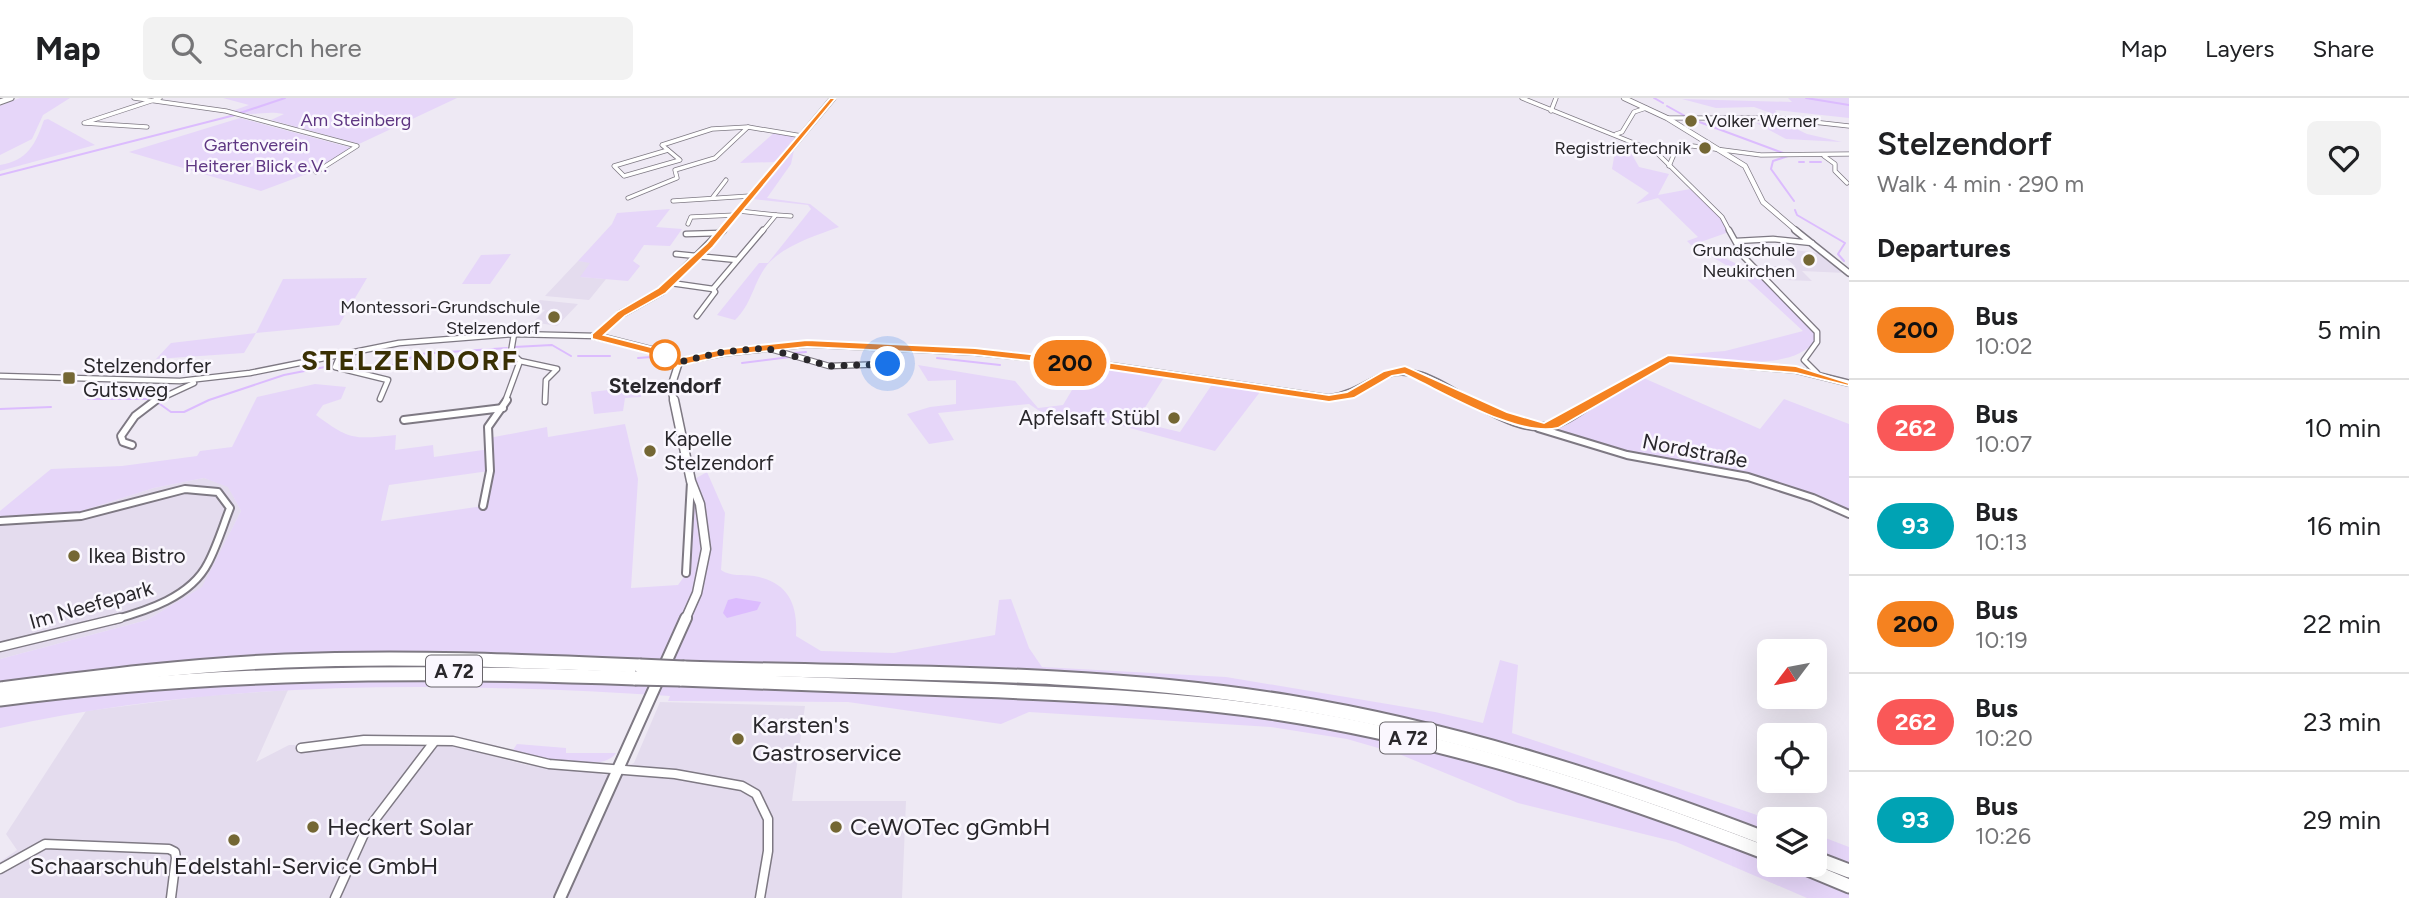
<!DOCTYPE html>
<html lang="en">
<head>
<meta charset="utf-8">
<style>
	:root { --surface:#fff; --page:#f2f2f2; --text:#202124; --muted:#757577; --line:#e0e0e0 }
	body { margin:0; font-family:Figtree,sans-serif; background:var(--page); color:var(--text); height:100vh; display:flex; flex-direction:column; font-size:26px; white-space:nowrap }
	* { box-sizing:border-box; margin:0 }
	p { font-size:23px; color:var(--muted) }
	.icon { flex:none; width:38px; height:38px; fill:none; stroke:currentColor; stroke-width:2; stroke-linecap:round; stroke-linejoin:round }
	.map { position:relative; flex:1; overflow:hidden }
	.side { display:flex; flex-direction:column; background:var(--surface); width:560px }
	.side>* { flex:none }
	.badge { padding:0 14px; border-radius:23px; font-size:24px; line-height:46px }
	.needle { width:46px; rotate:238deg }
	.fabs { position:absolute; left:1757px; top:541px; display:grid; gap:14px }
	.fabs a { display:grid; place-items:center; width:70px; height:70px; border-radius:10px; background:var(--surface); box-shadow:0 7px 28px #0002; font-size:35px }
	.you { position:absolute; width:35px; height:35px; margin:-18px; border:5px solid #fff; border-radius:50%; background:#1a73e8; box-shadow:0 0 0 10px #1a73e833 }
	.map>.badge { position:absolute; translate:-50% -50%; box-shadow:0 0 0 4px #fff }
	h2 { padding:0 28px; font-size:26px; line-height:63px }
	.round { display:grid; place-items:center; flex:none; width:74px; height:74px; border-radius:10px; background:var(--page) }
	.head { display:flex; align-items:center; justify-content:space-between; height:119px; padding:0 28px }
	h1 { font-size:33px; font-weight:600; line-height:52px }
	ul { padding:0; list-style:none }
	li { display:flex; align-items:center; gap:21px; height:98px; padding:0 28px; border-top:2px solid var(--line) }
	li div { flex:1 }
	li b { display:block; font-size:26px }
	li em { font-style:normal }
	li .badge { min-width:77px; font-weight:700; text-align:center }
	header { display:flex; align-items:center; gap:42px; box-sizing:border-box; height:98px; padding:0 35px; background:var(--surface); border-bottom:2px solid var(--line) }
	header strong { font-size:33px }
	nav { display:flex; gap:38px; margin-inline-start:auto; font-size:24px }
	.search { width:490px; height:63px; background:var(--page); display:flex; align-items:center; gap:18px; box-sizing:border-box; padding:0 24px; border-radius:10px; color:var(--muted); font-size:26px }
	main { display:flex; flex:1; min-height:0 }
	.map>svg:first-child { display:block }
	.built { fill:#e4dcee }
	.green { fill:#e6d6f9; fill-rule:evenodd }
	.water { fill:#dcbcfe }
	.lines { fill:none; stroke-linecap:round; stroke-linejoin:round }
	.stream { stroke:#dcbcfe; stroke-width:2 }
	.minor-far3-casing { stroke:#7e7983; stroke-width:5 }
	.minor-far2-casing { stroke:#7e7983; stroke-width:7 }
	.minor-far1-casing { stroke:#7e7983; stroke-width:10 }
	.minor-casing { stroke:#7e7983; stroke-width:11 }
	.tertiary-far2-casing { stroke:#7e7983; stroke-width:6 }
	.tertiary-far1-casing { stroke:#7e7983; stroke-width:8 }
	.tertiary-casing { stroke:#7e7983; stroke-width:10 }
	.secondary-far3-casing { stroke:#7e7983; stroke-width:7 }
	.secondary-far2-casing { stroke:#7e7983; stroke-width:9 }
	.secondary-far1-casing { stroke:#7e7983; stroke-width:11 }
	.secondary-casing { stroke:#7e7983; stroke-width:14 }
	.primary-casing { stroke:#7e7983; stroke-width:7 }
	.motorway-casing { stroke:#7e7983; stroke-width:17 }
	.minor-far3 { stroke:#fff; stroke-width:3.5 }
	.minor-far2 { stroke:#fff; stroke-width:4.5 }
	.minor-far1 { stroke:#fff; stroke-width:6 }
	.minor { stroke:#fff; stroke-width:8 }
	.tertiary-far2 { stroke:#fff; stroke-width:4.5 }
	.tertiary-far1 { stroke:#fff; stroke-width:5 }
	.tertiary { stroke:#fff; stroke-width:7 }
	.secondary-far3 { stroke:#fff; stroke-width:5 }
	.secondary-far2 { stroke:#fff; stroke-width:6 }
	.secondary-far1 { stroke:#fff; stroke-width:8 }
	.secondary { stroke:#fff; stroke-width:10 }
	.primary { stroke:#fff; stroke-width:5 }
	.motorway { stroke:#fff; stroke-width:13 }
	.motorway-bridge-casing { stroke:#7e7983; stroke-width:17; stroke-linecap:butt }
	.motorway-bridge { stroke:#fff; stroke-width:13 }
	.line { fill:#f58220; stroke:#fff; stroke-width:2 }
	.walk { stroke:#29272b; stroke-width:7; stroke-dasharray:0 12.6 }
	.poi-dot { fill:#746734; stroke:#faf7fe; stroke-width:2.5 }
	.stop-dot { fill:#fff; stroke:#f58220; stroke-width:3.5 }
	.labels { text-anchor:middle; stroke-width:5; stroke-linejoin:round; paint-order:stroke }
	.far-park-label { font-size:18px; fill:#5e3682; stroke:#faf7fe }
	.far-poi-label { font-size:18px; fill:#29272b; stroke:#faf7fe; text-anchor:end }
	.shield { fill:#faf7fe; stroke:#68656a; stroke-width:2 }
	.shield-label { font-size:19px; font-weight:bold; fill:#29272b }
	.poi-label { font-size:21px; fill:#29272b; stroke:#faf7fe; text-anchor:start }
	.stop-label { font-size:21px; font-weight:bold; fill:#29272b; stroke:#faf7fe }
	.street-label { font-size:21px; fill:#29272b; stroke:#faf7fe }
	.near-poi-label { font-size:24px; fill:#29272b; stroke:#faf7fe; text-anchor:start }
	.district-label { font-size:28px; font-weight:bold; letter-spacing:2px; fill:#3a3004; stroke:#faf7fe }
</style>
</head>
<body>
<header>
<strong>Map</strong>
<div class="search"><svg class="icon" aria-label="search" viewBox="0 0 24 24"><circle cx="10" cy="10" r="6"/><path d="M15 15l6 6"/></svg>Search here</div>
<nav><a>Map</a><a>Layers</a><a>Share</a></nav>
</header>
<main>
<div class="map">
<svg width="1849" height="800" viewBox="0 0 1849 800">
	<rect width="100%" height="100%" fill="#eee9f4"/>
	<g class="built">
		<path d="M1772 149 1824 156 1845 175 1802 173 1812 183 1785 182 1770 168H1795Z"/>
		<path d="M578 163 591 164 581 179 606 181 589 202 545 198Z"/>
		<path d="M540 202 578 206 557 228 533 224 545 212 532 210Z"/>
		<path d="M204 380 228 388 241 413 203 489 147 522 0 561V419L72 416 154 390Z"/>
		<path d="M288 592 256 664 289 647H452L526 667 592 673 604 677 634 665 660 604 805 608 792 703H906L902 800H0V764L17 752 6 736 86 613 204 598Z"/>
	</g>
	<g class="green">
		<path d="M20 0H70L43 17 32 41 0 57V8Z"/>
		<path d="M223 0H457L359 46 271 22 284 16C262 12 256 20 232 13L249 7Z"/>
		<path d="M1788 0H1849V20L1775 12 1779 18 1754 9 1716 10 1682 1 1792 4Z"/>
		<path d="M240 20 352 50 312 74 261 93 129 54Z"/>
		<path d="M48 21 95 47 0 73V67C28 62 35 47 44 22Z"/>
		<path d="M1756 25H1784L1807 36 1842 44 1786 41Z"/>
		<path d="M776 33 798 38 776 64 740 65Z"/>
		<path d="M1616 48 1630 53 1639 69 1669 76 1658 97 1690 91 1719 118 1729 134 1695 146 1758 176 1814 234 1815 243C1788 278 1702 259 1662 258L1725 253 1803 233 1740 175 1691 147 1687 143 1698 139 1658 100 1636 106 1649 95 1612 71Z"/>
		<path d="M794 52 791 66 767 100 810 106 839 129C815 138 784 147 767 167 753 185 752 206 735 222L717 217 759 165H768L811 111 808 107 752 101Z"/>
		<path d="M670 111 656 129 682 131 670 148 644 147 633 163 640 168 628 183 580 179 590 165 578 163 612 126 617 115Z"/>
		<path d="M511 156 490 186H462L481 157Z"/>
		<path d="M367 180 339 227 256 235 244 255 156 261 171 245 256 235 283 181Z"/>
		<path d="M1054 265 1165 278 1139 319 1142 325 1180 334 1213 285 1260 294 1215 353 1115 326 1062 320 1044 316 1029 306 938 315 954 342 929 346 907 316 930 309 956 306V282L928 283 918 267 1015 283 1038 310 1063 307 1072 292 1050 286 1049 279Z"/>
		<path d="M1639 278 1760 331 1784 301 1849 326V414L1781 387 1643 359 1552 333Z"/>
		<path d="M315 286 346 289 341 301 323 307 316 317C351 343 354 341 396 337L395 352 433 347 434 359 490 351 489 340 547 329 548 339 625 326 638 381 631 490 678 487 686 476 691 383 707 374 725 415 721 472C731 479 742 476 754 478 788 484 798 506 796 538L821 553 894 555 995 537 999 502 1011 501 1029 550 1042 569 1226 579 1435 614 1483 625 1500 562 1518 567 1512 635 1769 721V766H1815V736L1849 749V800H1807L1676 744 1518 705 1399 656 1347 641 1271 629 1029 614 1001 626 848 604 668 603 670 598C446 584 220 581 0 630V561L147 522 202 489 241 413 228 389 204 380 154 390 72 416 0 419V413L51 371 122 368 197 358 200 353 232 349 257 299ZM489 373 483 408 381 423 389 387Z"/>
		<path d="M642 288 641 299 625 300 623 313 594 316 591 294Z"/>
		<path d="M517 646 566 650V655H616C603 676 534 659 513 652Z"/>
	</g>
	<path class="water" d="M736 500 761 504 757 512 727 520 723 515 728 502Z"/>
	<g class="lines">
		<g class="stream">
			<path d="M1654 0 1663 5"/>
			<path d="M1806 0 1849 7"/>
			<path d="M1667 8 1685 18"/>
			<path d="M240 15 285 0"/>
			<path d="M1694 22 1783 55"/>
			<path d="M1788 58 1773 63 1771 71 1794 103"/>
			<path d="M1799 64H1804"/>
			<path d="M1810 64H1821"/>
			<path d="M0 77 235 17"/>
			<path d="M1795 112 1797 117 1845 145 1838 156 1844 163"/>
			<path d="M514 249 552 247 571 258"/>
			<path d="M794 255 806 254"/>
			<path d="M578 258H610"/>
			<path d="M638 260 651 259 674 267"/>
			<path d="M937 260 1000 267"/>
			<path d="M742 265 790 259"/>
			<path d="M355 272 388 269 420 256 507 250"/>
			<path d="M88 301H149"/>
			<path d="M157 304 171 314H184L209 302 284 277 330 268"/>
			<path d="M0 311 51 309"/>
		</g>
		<g class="minor-far3-casing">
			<g id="minor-far3">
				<path d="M134 0 226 13 357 48 316 74"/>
				<path d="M1522 0 1656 54 1722 119 1730 134"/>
				<path d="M1551 13 1556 0"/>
				<path d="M1667 20H1777L1849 28"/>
				<path d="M147 29 84 25 160 0"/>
				<path d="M1616 36 1622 34 1634 14 1646 10"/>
				<path d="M668 52 680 62 624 78 614 68Z"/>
				<path d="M668 52 662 47 712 31 748 29"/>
				<path d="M1824 58 1835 66V73L1847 85"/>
				<path d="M1669 68 1677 49 1685 47 1761 57 1849 56"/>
				<path d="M713 99 726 82"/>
				<path d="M628 100 677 80 675 72 715 60 748 29 802 38"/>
				<path d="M673 103 750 98"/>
				<path d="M739 113 776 117 762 134"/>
				<path d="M776 117 791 118"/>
				<path d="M688 126 691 119 736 117"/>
			</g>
		</g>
		<g class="minor-far2-casing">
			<g id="minor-far2">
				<path d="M1729 132 1744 159 1817 234V244L1804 262 1817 275"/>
				<path d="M686 136 720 135"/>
				<path d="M1736 143 1773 141 1812 145"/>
				<path d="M676 156 737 162"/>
				<path d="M671 185 713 191"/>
				<path d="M697 218 715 194 713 191 763 132"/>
				<path d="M767 250 829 268 888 266 896 263 891 250"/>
				<path d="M340 257 335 269 388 282 380 301"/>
				<path d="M520 263 557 271 546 282 545 304"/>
				<path d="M0 278 180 283 250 275 399 245 514 236 596 238"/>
				<path d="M153 304 194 285"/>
				<path d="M505 304 520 263 511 254 514 236"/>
			</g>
		</g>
		<g class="minor-far1-casing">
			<g id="minor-far1">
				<path d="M404 322 503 310"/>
				<path d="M1538 330 1627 357 1748 379 1813 400 1849 416"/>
				<path d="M132 347 123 344 121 338 135 318 156 302"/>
				<path d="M483 408 490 373 488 329 507 302"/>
				<path d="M0 423 81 418 185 391 218 394 230 410C223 428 217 448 208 465 191 499 146 513 113 522"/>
				<path d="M686 475 691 384"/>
			</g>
		</g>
		<g class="minor-casing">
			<g id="minor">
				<path d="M0 549 120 520"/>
				<path d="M301 650 364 642 453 643 549 666 675 676 742 688 756 696 768 721V753L760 800"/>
				<path d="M0 771 45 746 169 751 175 754 176 760 171 800"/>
				<path d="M335 800 364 736 434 644"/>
			</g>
		</g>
		<g class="tertiary-far2-casing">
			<path id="tertiary-far2" d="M1624 0 1667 20 1745 68 1763 104 1798 134"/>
		</g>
		<g class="tertiary-far1-casing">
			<g id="tertiary-far1">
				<path d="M1795 132 1849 175"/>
				<path d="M679 264 723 255 807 246 975 254 1112 268 1329 300C1349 297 1363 288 1380 279 1412 263 1444 288 1472 304"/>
				<path d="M1594 304 1668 261 1796 272 1849 285"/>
			</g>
		</g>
		<g class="tertiary-casing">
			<path id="tertiary" d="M1469 302C1492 314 1526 335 1553 327 1568 323 1583 310 1597 302"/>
		</g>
		<g class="secondary-far3-casing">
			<path id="secondary-far3" d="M721 134 833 0"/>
		</g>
		<g class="secondary-far2-casing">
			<g id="secondary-far2">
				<path d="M596 238 621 216 662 193 723 132"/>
				<path d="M596 238 655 253 679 264 671 289 674 304"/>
			</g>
		</g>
		<g class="secondary-far1-casing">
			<path id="secondary-far1" d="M674 302 691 383 700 406 706 451 697 495 685 522"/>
		</g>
		<g class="secondary-casing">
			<path id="secondary" d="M560 800 686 520"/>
		</g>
		<g class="primary-casing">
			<path id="primary" d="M0 4 11 0"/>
		</g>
		<g class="motorway-casing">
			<g id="motorway">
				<path d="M684 570C885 576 1090 571 1289 604 1454 631 1613 682 1769 742"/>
				<path d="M680 581C779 585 877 588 976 592 1076 596 1177 600 1276 615 1446 641 1609 694 1769 756"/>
				<path d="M0 591C95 579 189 567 285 563 403 558 522 563 640 568"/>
				<path d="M0 601C212 573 422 572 635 580"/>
				<path d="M1815 760 1849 773"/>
				<path d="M1796 766 1849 788"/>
			</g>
		</g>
		<use href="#minor-far3" class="minor-far3"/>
		<use href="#minor-far2" class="minor-far2"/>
		<use href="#minor-far1" class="minor-far1"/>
		<use href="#minor" class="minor"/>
		<use href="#tertiary-far2" class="tertiary-far2"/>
		<use href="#tertiary-far1" class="tertiary-far1"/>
		<use href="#tertiary" class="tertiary"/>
		<use href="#secondary-far3" class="secondary-far3"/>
		<use href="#secondary-far2" class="secondary-far2"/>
		<use href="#secondary-far1" class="secondary-far1"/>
		<use href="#secondary" class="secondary"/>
		<use href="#primary" class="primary"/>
		<use href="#motorway" class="motorway"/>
		<g class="motorway-bridge-casing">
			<g id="motorway-bridge">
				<path d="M640 568 684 570"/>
				<path d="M635 580 680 581"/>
			</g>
		</g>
		<use href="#motorway-bridge" class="motorway-bridge"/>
	</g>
	<path class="line" d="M830 0H836L713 149 666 195 625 218 604 237 659 251 680 260 723 251 807 242 975 250 1112 265 1329 297 1347 294 1384 273 1405 268 1507 314 1544 325 1668 257 1796 268 1849 285V288L1796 275 1670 265 1558 330C1517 340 1442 293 1404 276L1392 278 1354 300 1329 304 1112 272 975 257 807 249 723 258 679 268 650 256 592 241V236L617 214 658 190 707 145Z"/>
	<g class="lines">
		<path class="walk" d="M665 257 663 256 679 264 723 254 765 250 829 268 888 266"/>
	</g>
	<g class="poi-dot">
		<circle cx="1691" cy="23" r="7"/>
		<circle cx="1705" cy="50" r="7"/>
		<circle cx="1809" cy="162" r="7"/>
		<circle cx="554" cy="219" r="7"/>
		<rect x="62" y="273" width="14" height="14" rx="3.5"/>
		<circle cx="1174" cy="320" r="7"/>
		<circle cx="650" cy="353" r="7"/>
		<circle cx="74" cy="458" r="7"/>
		<circle cx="738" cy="641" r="7"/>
		<circle cx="313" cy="729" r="7"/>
		<circle cx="836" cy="729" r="7"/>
		<circle cx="234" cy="742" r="7"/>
	</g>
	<circle class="stop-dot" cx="665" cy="257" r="14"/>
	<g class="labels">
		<g class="far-park-label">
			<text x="356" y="28">Am Steinberg</text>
			<text x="256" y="53">Gartenverein<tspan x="256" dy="21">Heiterer Blick e.V.</tspan></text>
		</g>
		<g class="far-poi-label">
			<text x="1705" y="29" text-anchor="start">Volker Werner</text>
			<text x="1691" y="56">Registriertechnik</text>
			<text x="1795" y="158">Grundschule<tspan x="1795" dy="21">Neukirchen</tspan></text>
			<text x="540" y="215">Montessori-Grundschule<tspan x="540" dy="21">Stelzendorf</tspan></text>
		</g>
		<g class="shield">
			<rect x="426" y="557.5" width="56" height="31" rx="5"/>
			<rect x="1380" y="624.5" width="56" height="31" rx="5"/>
		</g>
		<g class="shield-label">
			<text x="454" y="580">A 72</text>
			<text x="1408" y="647">A 72</text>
		</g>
		<g class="poi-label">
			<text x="83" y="275">Stelzendorfer<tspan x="83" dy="24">Gutsweg</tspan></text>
			<text x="1160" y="327" text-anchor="end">Apfelsaft Stübl</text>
			<text x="664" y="348">Kapelle<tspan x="664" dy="24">Stelzendorf</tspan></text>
			<text x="88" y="465">Ikea Bistro</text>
		</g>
		<g class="stop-label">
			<text x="665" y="295">Stelzendorf</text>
		</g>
		<g class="street-label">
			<text transform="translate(1695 353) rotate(11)" y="7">Nordstraße</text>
			<text transform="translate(91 507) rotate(-16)" y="7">Im Neefepark</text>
		</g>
		<g class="near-poi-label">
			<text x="752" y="635">Karsten's<tspan x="752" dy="28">Gastroservice</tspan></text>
			<text x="327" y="737">Heckert Solar</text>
			<text x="850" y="737">CeWOTec gGmbH</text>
			<text x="234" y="776" text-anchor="middle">Schaarschuh Edelstahl-Service GmbH</text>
		</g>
		<g class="district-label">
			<text x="410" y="272">STELZENDORF</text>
		</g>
	</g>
</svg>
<div class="fabs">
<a><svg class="needle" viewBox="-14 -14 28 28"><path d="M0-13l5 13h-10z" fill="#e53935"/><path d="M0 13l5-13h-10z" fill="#757577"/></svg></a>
<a><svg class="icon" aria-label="locate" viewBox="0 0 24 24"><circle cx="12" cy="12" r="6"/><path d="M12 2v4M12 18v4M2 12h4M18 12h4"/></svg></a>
<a><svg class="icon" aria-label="layers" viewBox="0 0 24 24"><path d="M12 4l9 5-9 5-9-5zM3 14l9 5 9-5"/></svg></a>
</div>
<div class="you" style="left:888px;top:266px"></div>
<b class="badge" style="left:1070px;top:265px;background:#f58220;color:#111">200</b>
</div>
<section class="side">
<div class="head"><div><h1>Stelzendorf</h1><p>Walk · 4 min · 290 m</p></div><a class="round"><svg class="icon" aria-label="heart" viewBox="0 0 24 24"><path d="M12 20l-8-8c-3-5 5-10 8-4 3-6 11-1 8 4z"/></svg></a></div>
<h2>Departures</h2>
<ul>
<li><span class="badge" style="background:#f58220;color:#111">200</span><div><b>Bus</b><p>10:02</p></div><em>5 min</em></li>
<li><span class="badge" style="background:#fa5858;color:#fff">262</span><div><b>Bus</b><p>10:07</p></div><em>10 min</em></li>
<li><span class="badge" style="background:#00a3b4;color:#fff">93</span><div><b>Bus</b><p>10:13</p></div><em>16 min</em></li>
<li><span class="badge" style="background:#f58220;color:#111">200</span><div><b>Bus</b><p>10:19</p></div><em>22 min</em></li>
<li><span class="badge" style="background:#fa5858;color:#fff">262</span><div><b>Bus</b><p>10:20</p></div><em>23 min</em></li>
<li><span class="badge" style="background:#00a3b4;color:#fff">93</span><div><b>Bus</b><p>10:26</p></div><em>29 min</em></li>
</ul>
</section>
</main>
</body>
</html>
